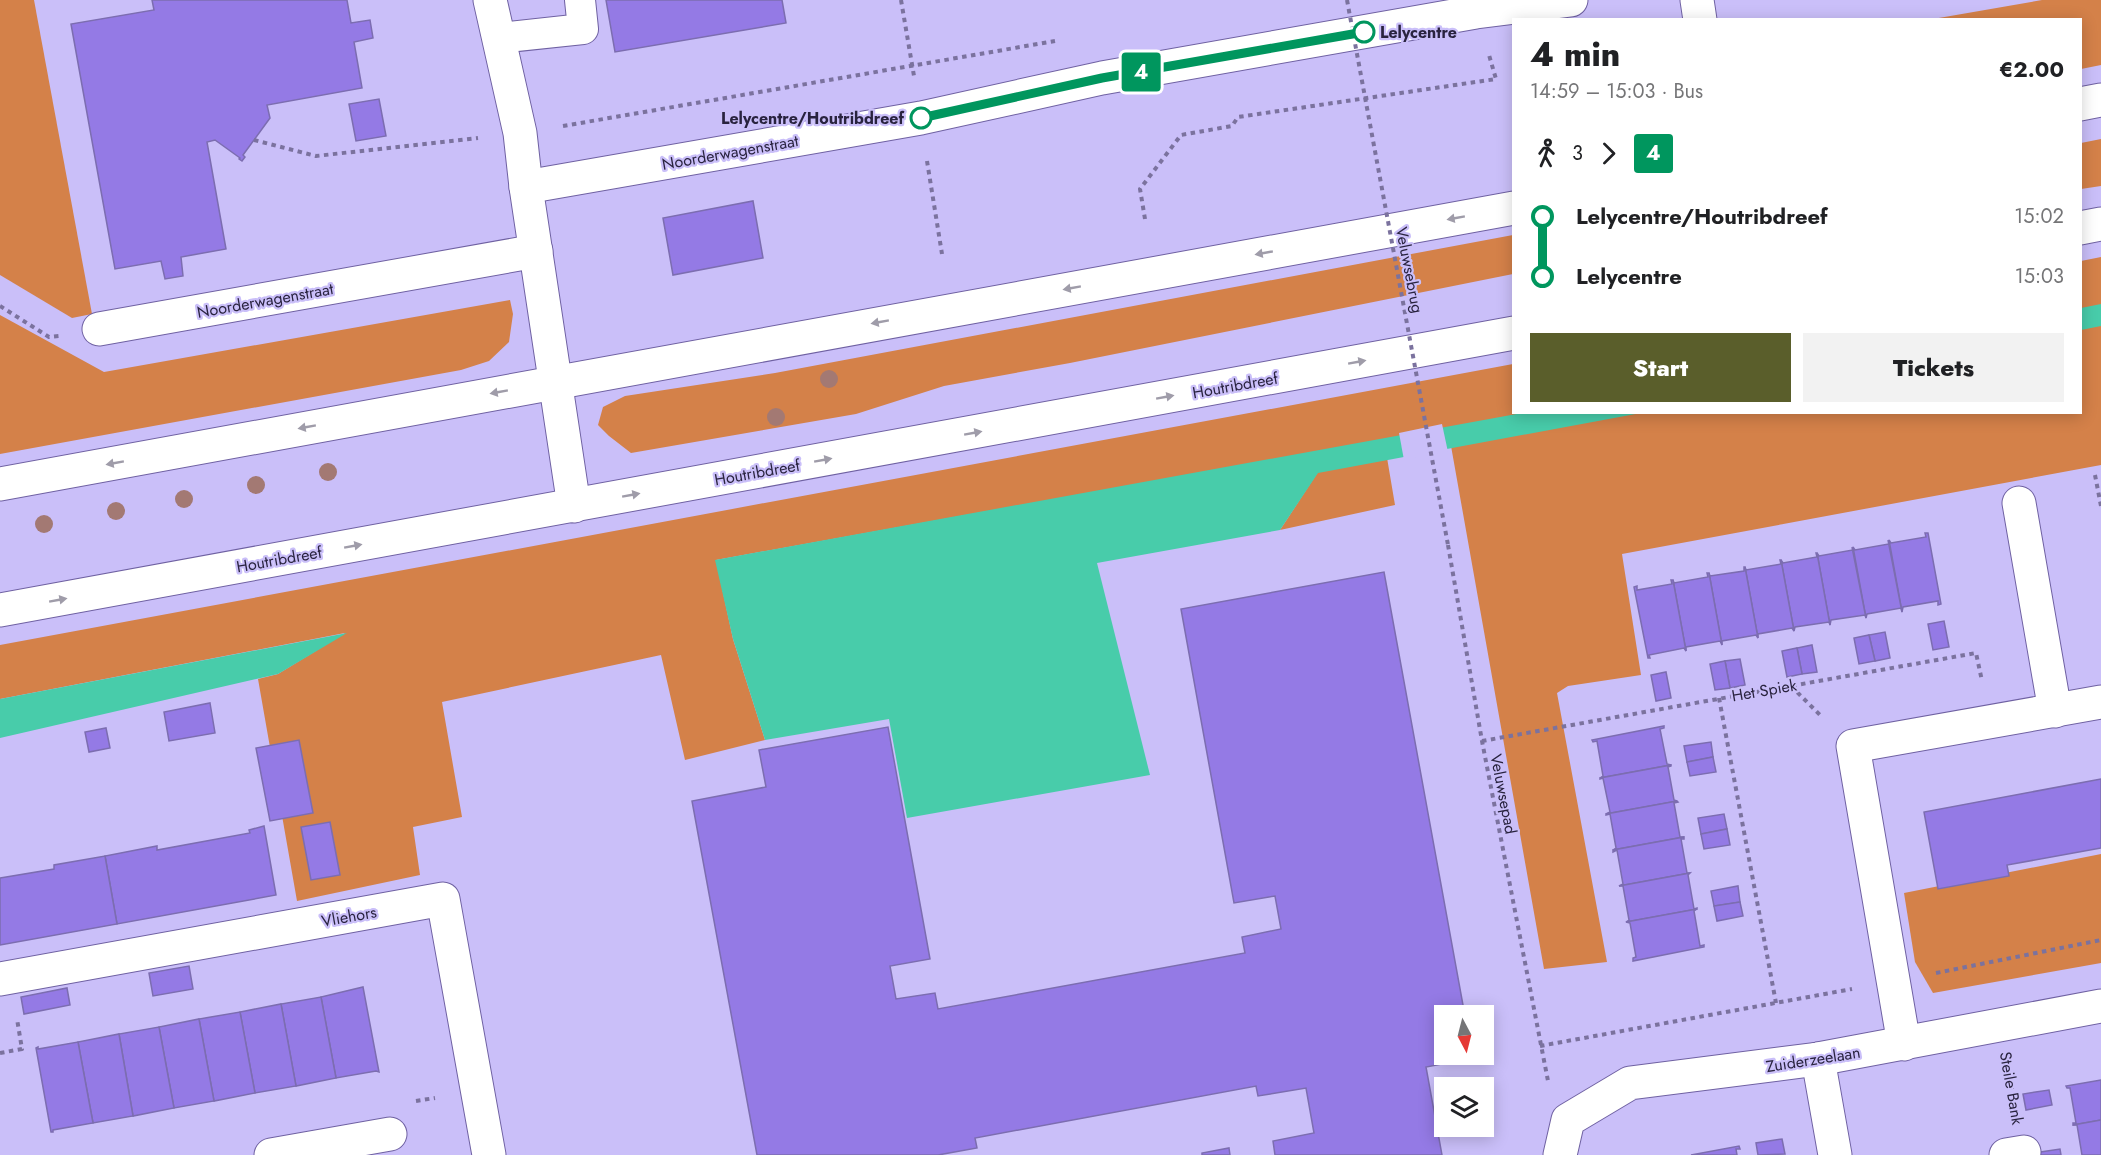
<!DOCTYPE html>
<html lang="en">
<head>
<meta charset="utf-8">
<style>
	:root { --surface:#fff; --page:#f2f2f2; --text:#202124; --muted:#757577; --accent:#5a5e2b }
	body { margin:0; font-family:Jost,sans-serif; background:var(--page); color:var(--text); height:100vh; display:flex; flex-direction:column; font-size:22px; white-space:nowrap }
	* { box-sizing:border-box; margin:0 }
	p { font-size:20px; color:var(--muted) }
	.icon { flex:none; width:33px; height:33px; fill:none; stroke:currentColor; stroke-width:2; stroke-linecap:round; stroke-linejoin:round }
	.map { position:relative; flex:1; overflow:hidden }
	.side { position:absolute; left:1512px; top:18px; width:570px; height:396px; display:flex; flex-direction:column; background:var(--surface); border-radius:0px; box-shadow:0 3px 15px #0003 }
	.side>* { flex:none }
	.badge { padding:0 12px; border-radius:4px; font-size:21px; line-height:39px }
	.needle { width:39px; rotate:173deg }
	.fabs { position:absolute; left:1434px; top:1005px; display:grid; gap:12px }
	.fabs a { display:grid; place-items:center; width:60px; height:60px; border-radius:0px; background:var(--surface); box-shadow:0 3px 15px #0003; font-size:30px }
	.map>.badge { position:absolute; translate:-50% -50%; box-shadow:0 0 0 3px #fff }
	.legs { display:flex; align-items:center; gap:9px; height:66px; padding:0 18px; font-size:20px }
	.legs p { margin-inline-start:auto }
	.summary { display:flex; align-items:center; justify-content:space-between; height:102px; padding:0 18px }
	h1 { font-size:33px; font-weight:800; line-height:45px }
	.action { display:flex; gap:12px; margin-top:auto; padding:12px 18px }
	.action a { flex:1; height:69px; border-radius:0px; background:var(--accent); color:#fff; font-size:24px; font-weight:800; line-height:69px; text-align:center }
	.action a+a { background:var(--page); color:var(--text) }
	ul { padding:0 18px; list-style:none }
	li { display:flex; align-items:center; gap:21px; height:60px; font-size:22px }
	li i { display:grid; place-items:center; width:9px; height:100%; margin:0 8px; background:currentColor }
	li i::after { content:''; width:15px; height:15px; margin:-8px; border:4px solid; border-radius:50%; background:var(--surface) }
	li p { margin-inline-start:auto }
	li:first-child i { background:linear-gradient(#0000 50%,currentColor 0) }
	li:last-child i { background:linear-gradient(currentColor 50%,#0000 0) }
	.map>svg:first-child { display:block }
	.green { fill:#d48149 }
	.water { fill:#48ccaa }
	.pier { fill:#cabff9 }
	.building { fill:#947ae5; stroke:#7c6db0; stroke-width:1.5 }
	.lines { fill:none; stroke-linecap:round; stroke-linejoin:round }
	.lane-casing { stroke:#6f61a2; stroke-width:32 }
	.street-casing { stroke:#6f61a2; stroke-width:35 }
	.secondary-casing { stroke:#6f61a2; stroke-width:35 }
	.path { stroke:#7b729e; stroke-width:4; stroke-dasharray:4.5 4.5; stroke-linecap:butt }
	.lane { stroke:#fff; stroke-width:30 }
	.street { stroke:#fff; stroke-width:33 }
	.secondary { stroke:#fff; stroke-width:33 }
	.path-bridge { stroke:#7b729e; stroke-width:4; stroke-dasharray:4.5 4.5; stroke-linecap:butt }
	.tree { fill:#a37973 }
	.oneway { fill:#9f9ca9 }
	.line-1-casing { stroke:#fff; stroke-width:14 }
	.line-1 { stroke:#00965e; stroke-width:9 }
	.stop-1-dot { fill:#fff; stroke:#00965e; stroke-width:3 }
	.labels { text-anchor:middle; stroke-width:4.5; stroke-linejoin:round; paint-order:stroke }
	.stop-label { font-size:16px; font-weight:bold; fill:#29233f; stroke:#cabff9; text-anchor:start }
	.street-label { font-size:16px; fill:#29233f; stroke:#cabff9 }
</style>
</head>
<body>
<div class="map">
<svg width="2101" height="1155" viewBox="0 0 2101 1155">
	<rect width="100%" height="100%" fill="#cabff9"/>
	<g class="green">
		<path d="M0 0H34L92 314 72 318 0 275Z"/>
		<path d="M2042 0H2101V65L2081 69 2080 20 1933 19Z"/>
		<path d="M2101 139V186L2081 189V143Z"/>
		<path d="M1513 235V274L1070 363 944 386 856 414 631 453 609 436 598 425 603 407 625 396 775 373Z"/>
		<path d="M2101 257V465L1622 554 1641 675 1568 686 1557 693 1607 962 1544 969 1448 429 1384 440 1395 505 1280 530 1333 449 716 560 733 639 765 740 685 760 661 655 442 702 462 817 413 827 420 875 297 901 258 679 278 674 345 633 0 699V645L1513 364 1514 412H2080L2081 261Z"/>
		<path d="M510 300 513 314 509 342 489 361 461 370 0 454V315L104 372Z"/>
		<path d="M2101 854V963L1933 993 1915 962 1904 893Z"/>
	</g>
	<g class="water">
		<path d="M2101 304V326L2081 330V308Z"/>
		<path d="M1522 413H1641L1318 473 1280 530 1097 563 1150 775 907 818 889 719 765 740 733 639 715 560Z"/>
		<path d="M347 633 278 674 0 738V699Z"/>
	</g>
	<path class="pier" d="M1442 424 1448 452 1404 460 1399 433Z"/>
	<g class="building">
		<path d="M152 0H347L351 23 370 20 373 38 354 42 362 88 267 105 270 118 243 155 245 157 242 161 239 159 240 158 215 140 207 142 226 249 181 257 183 276 165 279 161 261 115 269 71 24 154 10Z"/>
		<path d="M606 0H782L786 23 615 52Z"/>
		<path d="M379 99 386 136 356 141 349 104Z"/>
		<path d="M753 201 763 258 673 275 663 218Z"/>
		<path d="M1925 533H1928L1941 604 1938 605V601L1903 607 1902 612 1889 540 1891 543 1926 537Z"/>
		<path d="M1888 540 1902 612 1901 608 1867 614 1866 618 1853 547 1855 550 1889 544Z"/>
		<path d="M1852 547 1866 618 1865 615 1831 620 1830 625 1817 553 1819 556 1853 550Z"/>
		<path d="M1816 553H1817L1830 625 1829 622 1795 627 1794 631 1781 560 1783 563 1817 557Z"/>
		<path d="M1780 560H1781L1794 631 1792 628 1758 634V638L1745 567 1746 570 1781 564Z"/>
		<path d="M1744 567H1745L1758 638 1756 635 1722 641V645L1709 573 1710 576 1744 571Z"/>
		<path d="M1384 572 1465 1016H1444V1054H1472L1473 1058 1426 1067 1442 1155H1275L1273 1141 1314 1133 1306 1088 1258 1096 1256 1086 975 1138 977 1148 938 1155H757L692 801 766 787 759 750 888 727 930 959 890 966 896 999 935 993 938 1009 1245 953 1242 937 1281 929 1275 896 1234 903 1181 609Z"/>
		<path d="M1707 573H1709L1722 645 1720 641 1686 647V651L1673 580 1674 583 1708 577Z"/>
		<path d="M1671 580H1673L1686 651 1684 648 1649 655 1650 658H1648L1634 587 1637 586V590L1672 584Z"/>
		<path d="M1944 621 1949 647 1933 650 1928 624Z"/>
		<path d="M1885 632 1890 658 1875 661 1869 635Z"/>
		<path d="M1869 635 1875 661 1859 664 1854 638Z"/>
		<path d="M1812 645 1817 672 1802 674 1797 648Z"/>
		<path d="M1797 648 1802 674 1787 677 1782 651Z"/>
		<path d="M1740 659 1745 685 1730 688 1725 661Z"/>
		<path d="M1725 661 1730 688 1715 690 1710 664Z"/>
		<path d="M1666 672 1671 698 1656 701 1651 675Z"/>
		<path d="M210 703 215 733 169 741 164 712Z"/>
		<path d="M1664 726V728L1660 729 1667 764 1671 765 1600 778 1603 776 1597 741 1593 742 1592 740Z"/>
		<path d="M106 728 110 748 89 752 85 732Z"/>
		<path d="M299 740 313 813 270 821 256 748Z"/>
		<path d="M1711 742 1713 757 1687 762 1684 746Z"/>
		<path d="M1713 757 1716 772 1690 776 1687 762Z"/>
		<path d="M1671 765V766L1668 767 1674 800 1677 801 1606 814 1610 812 1603 778 1600 779V778Z"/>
		<path d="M2101 779V848L2007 865 2009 876 1938 889 1924 812Z"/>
		<path d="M1677 801 1678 802 1674 803 1680 837H1684L1613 850 1616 848 1610 814 1606 815V814Z"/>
		<path d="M1724 814 1727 829 1701 834 1698 818Z"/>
		<path d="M330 822 340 875 311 880 301 827Z"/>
		<path d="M264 826 276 895 117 924 105 856 157 846V850L250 833 249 830Z"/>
		<path d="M1727 829 1730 845 1704 849 1701 834Z"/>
		<path d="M1684 837V839H1681L1687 873H1690L1619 886 1623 884 1617 850 1613 852V850Z"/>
		<path d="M105 856 117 924 0 945V878L54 869V865Z"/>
		<path d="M1690 873 1688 875 1694 909 1697 908V909L1626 922 1629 920 1623 886H1619Z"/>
		<path d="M1738 886 1740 902 1714 906 1711 891Z"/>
		<path d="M1740 902 1743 916 1717 921 1714 906Z"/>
		<path d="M1697 909 1694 911 1700 946 1704 945V947L1633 961V958L1636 957 1630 923 1626 922Z"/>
		<path d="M189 966 193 989 153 996 149 973Z"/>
		<path d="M363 987 379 1072 376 1071 336 1078 321 997Z"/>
		<path d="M67 988 70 1005 24 1014 21 997Z"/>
		<path d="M321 997 336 1078 296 1086 281 1004Z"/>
		<path d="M281 1004 296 1086 255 1093 240 1012Z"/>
		<path d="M240 1012 255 1093 214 1101 199 1019Z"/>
		<path d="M199 1019 214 1101 174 1108 159 1027Z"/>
		<path d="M159 1027 174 1108 133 1116 119 1034Z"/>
		<path d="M119 1034 133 1116 93 1123 78 1042Z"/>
		<path d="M78 1042 93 1123 53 1130V1132H51L36 1048 38 1047V1049Z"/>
		<path d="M2101 1080V1120L2073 1125V1123H2076L2070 1088H2067L2066 1086Z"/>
		<path d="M2049 1090 2052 1105 2026 1110 2023 1094Z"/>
		<path d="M2101 1120V1155H2082L2077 1125H2073Z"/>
		<path d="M1782 1139 1785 1154 1758 1155 1756 1143Z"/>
		<path d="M1739 1146 1740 1149H1736L1737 1155H1691Z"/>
		<path d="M1229 1148 1230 1155H1202V1153Z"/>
		<path d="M2060 1149 2061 1155H2034V1153Z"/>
	</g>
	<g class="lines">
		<g class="lane-casing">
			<path id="lane" d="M499 38 583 29 580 0"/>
		</g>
		<g class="street-casing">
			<g id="street">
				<path d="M490 0 520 133 526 187 574 506"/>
				<path d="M1697 0 1700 20"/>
				<path d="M526 187 921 118 1102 78 1476 12 1571 0"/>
				<path d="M99 329 536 251"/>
				<path d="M2019 503 2055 711"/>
				<path d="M0 979 443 899 489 1155"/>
				<path d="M1904 1044 1853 746 2101 702"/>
				<path d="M1818 1059 1835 1155"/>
				<path d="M271 1155 390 1134"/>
				<path d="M1560 1155 1568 1120 1630 1083 1818 1059 2101 1006"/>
				<path d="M2006 1155 2024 1152"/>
			</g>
		</g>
		<g class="secondary-casing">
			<g id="secondary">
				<path d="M2080 104 2101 100"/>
				<path d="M2080 228 2101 224"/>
				<path d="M0 484 1514 208"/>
				<path d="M0 610 1514 333"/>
			</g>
		</g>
		<g class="path">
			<path d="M901 0 914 76"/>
			<path d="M563 126 1055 41"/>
			<path d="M254 140 316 156 478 138"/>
			<path d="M927 161 942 254"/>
			<path d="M1145 219 1140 189 1181 135 1232 126 1238 117 1496 79 1489 55"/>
			<path d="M0 306 49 337 59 336"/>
			<path d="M2095 475 2101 506"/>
			<path d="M1448 545 1482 741 1548 1081"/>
			<path d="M1791 686 1822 717"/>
			<path d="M1719 698 1776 1003"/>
			<path d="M1482 741 1976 653 1982 681"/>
			<path d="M1936 973 2101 940"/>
			<path d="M1540 1046 1852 989"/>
			<path d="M0 1053 22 1049 17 1019"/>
			<path d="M2008 1067 2016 1110"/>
			<path d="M416 1101 435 1098"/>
		</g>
		<use href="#lane" class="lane"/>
		<use href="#street" class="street"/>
		<use href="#secondary" class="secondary"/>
		<path class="path-bridge" d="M1347 0 1448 545"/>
	</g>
	<g class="tree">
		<circle cx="829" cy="379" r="9"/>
		<circle cx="776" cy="417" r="9"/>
		<circle cx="328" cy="472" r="9"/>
		<circle cx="256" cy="485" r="9"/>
		<circle cx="184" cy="499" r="9"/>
		<circle cx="116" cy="511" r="9"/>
		<circle cx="44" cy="524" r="9"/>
	</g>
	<defs><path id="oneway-solid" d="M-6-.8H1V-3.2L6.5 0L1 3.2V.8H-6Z" transform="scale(1.5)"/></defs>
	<g class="oneway">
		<use href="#oneway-solid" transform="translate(1456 218) rotate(170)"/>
		<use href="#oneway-solid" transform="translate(1264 253) rotate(170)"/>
		<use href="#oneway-solid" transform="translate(1072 288) rotate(170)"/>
		<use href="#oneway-solid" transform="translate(880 322) rotate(170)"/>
		<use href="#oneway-solid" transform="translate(1357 362) rotate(-10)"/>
		<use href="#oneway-solid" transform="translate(499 392) rotate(170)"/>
		<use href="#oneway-solid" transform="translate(1165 397) rotate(-10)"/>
		<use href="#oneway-solid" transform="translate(307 427) rotate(170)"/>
		<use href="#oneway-solid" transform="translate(973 433) rotate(-10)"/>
		<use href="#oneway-solid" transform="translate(823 460) rotate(-10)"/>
		<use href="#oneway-solid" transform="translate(115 463) rotate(170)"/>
		<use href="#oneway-solid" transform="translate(631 495) rotate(-10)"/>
		<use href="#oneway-solid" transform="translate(353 546) rotate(-10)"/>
		<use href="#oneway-solid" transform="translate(58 600) rotate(-10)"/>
	</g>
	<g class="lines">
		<g class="line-1-casing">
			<path id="line-1" d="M921 118 1102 78 1364 32"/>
		</g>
		<use href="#line-1" class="line-1"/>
	</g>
	<g class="stop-1-dot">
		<circle cx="1364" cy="32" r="10"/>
		<circle cx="921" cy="118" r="10"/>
	</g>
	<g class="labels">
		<g class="stop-label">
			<text x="1380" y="38">Lelycentre</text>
			<text x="904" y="124" text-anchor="end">Lelycentre/Houtribdreef</text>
		</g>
		<g class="street-label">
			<text transform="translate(730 152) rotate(-10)" y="6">Noorderwagenstraat</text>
			<text transform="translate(1410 270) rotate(79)" y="6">Veluwsebrug</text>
			<text transform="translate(265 300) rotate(-10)" y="6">Noorderwagenstraat</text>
			<text transform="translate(1235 385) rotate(-10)" y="6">Houtribdreef</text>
			<text transform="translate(757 472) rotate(-10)" y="6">Houtribdreef</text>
			<text transform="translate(279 559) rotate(-10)" y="6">Houtribdreef</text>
			<text transform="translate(1764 690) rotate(-10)" y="6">Het Spiek</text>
			<text transform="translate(1504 794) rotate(79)" y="6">Veluwsepad</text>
			<text transform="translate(349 916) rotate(-10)" y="6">Vliehors</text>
			<text transform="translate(1813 1059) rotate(-9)" y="6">Zuiderzeelaan</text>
			<text transform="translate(2012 1088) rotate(80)" y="6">Steile Bank</text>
		</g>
	</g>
</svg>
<div class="fabs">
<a><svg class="needle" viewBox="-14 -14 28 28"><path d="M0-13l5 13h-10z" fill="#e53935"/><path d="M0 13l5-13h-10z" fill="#757577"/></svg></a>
<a><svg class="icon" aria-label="layers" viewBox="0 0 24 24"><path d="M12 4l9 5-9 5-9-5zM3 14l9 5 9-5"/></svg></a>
</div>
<b class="badge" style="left:1141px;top:72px;background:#00965e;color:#fff">4</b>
<section class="side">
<div class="summary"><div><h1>4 min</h1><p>14:59 – 15:03 · Bus</p></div><b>€2.00</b></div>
<div class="legs"><svg class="icon" aria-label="walk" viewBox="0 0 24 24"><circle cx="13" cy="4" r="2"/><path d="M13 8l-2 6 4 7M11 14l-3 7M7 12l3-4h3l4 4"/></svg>3<svg class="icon" aria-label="forward" viewBox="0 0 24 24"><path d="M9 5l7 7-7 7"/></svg><b class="badge" style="background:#00965e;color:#fff">4</b></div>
<ul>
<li><i style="color:#00965e"></i><b>Lelycentre/Houtribdreef</b><p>15:02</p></li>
<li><i style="color:#00965e"></i><b>Lelycentre</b><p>15:03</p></li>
</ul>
<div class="action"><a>Start</a><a>Tickets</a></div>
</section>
</div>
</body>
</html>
